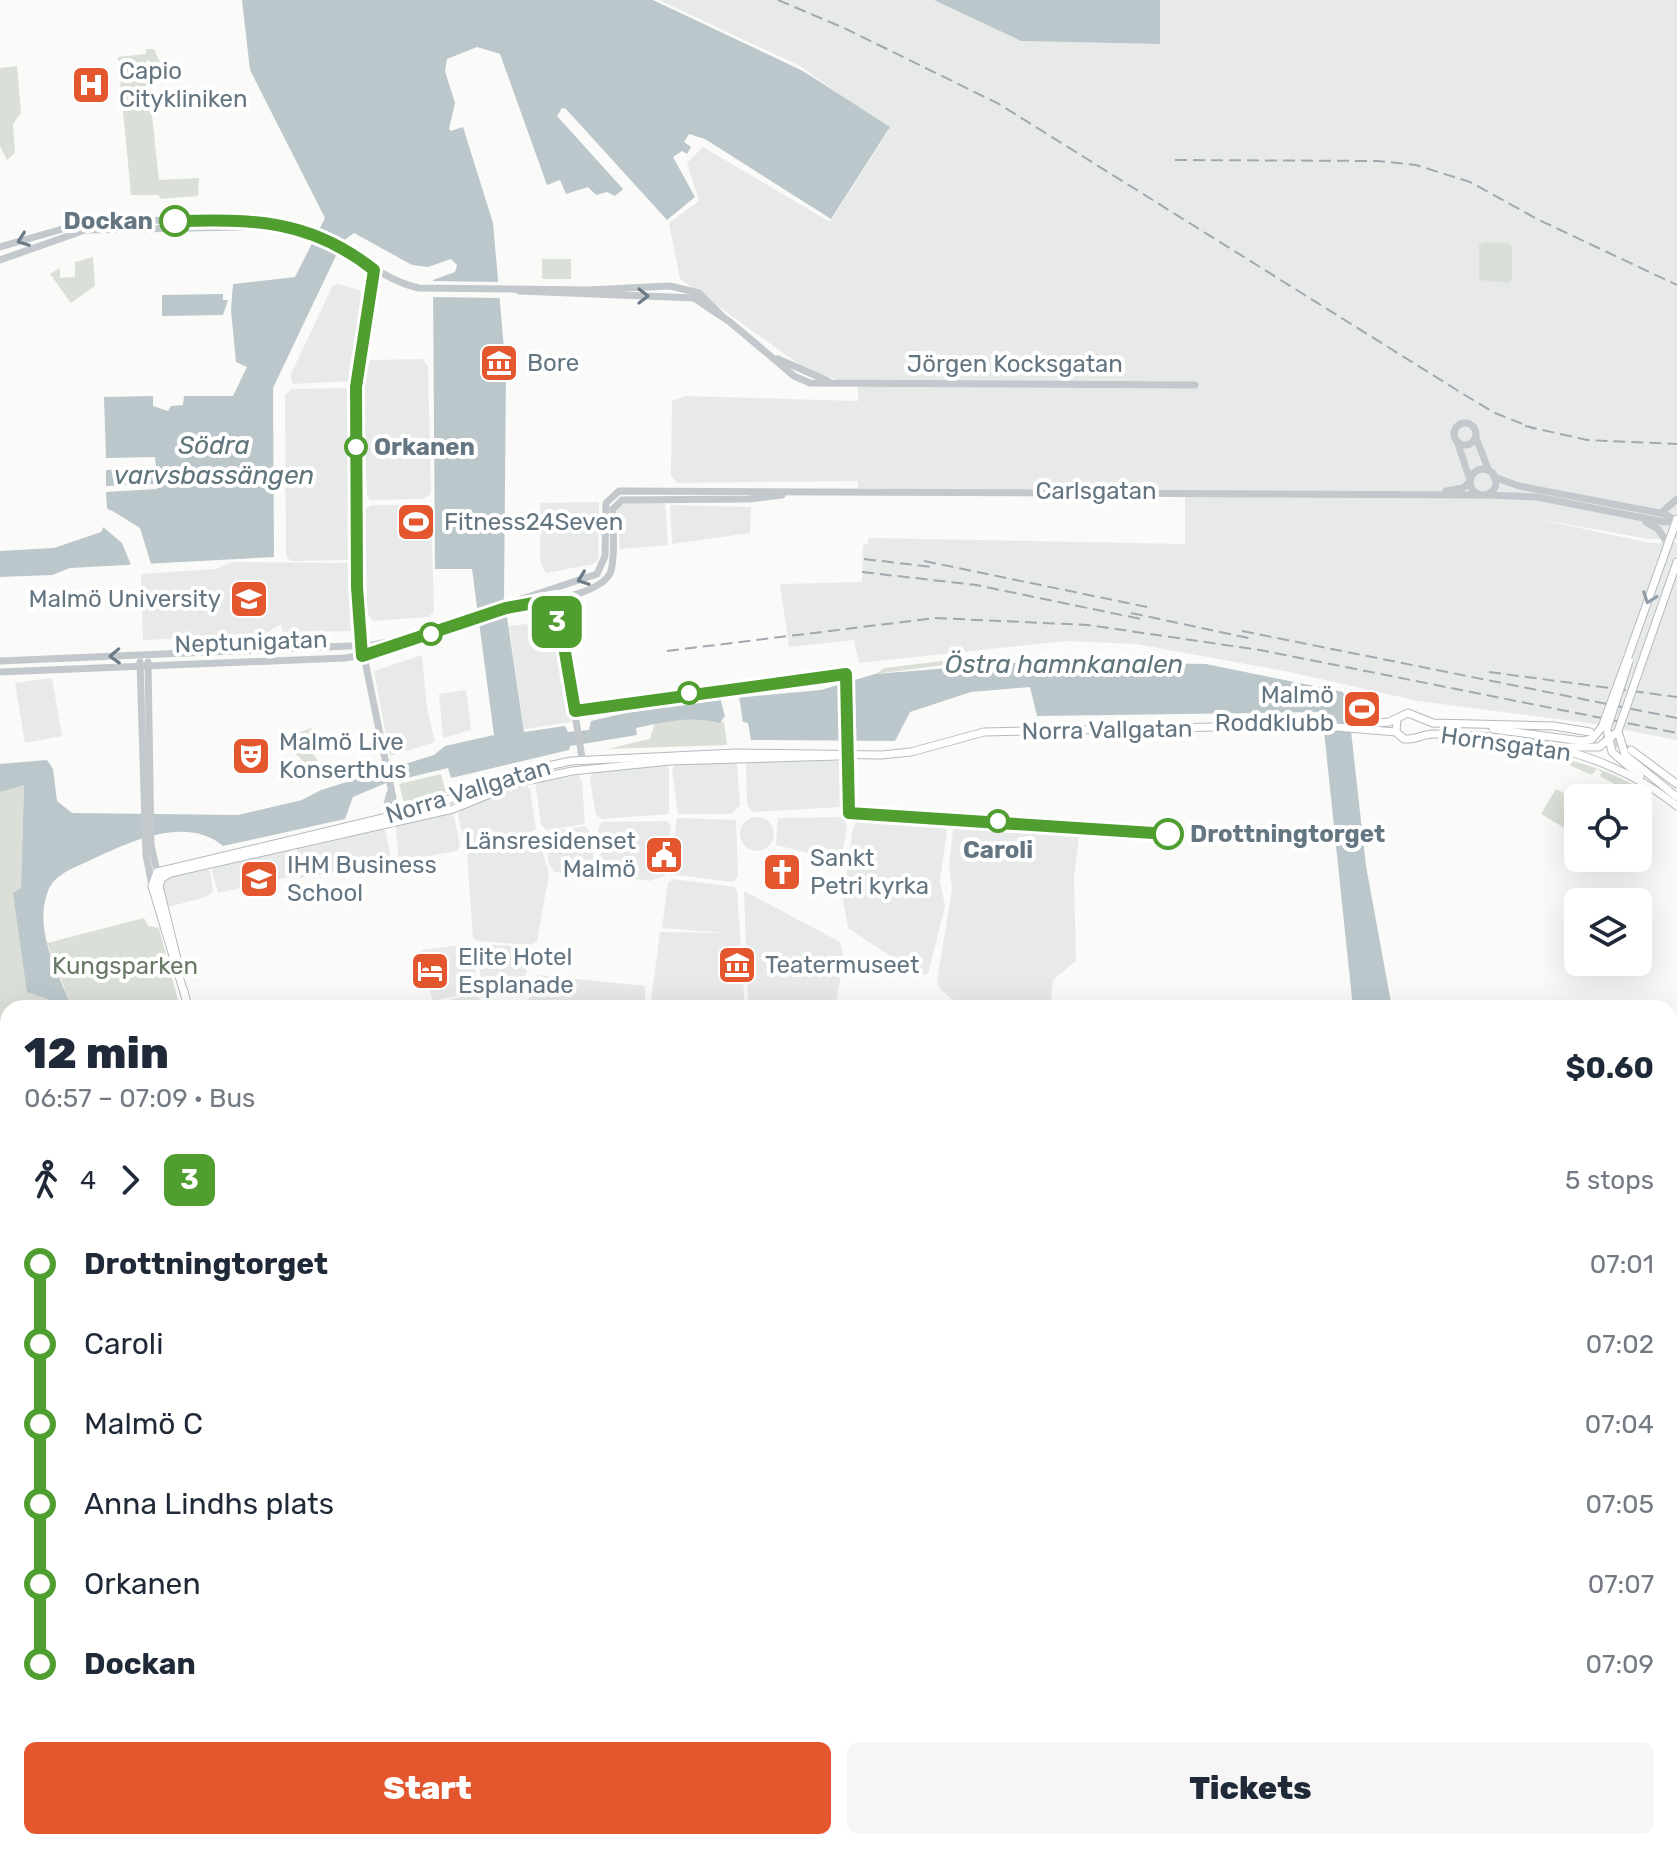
<!DOCTYPE html>
<html lang="en">
<head>
<meta charset="utf-8">
<style>
	:root { --surface:#fff; --page:#f6f6f7; --text:#1f2937; --muted:#747a83; --accent:#e4572e }
	body { margin:0; font-family:Rubik,sans-serif; background:var(--page); color:var(--text); height:100vh; display:flex; flex-direction:column; font-size:30px; white-space:nowrap }
	* { box-sizing:border-box; margin:0 }
	p { font-size:26px; color:var(--muted) }
	.icon { flex:none; width:44px; height:44px; fill:none; stroke:currentColor; stroke-width:2; stroke-linecap:round; stroke-linejoin:round }
	.map { position:relative; flex:1; overflow:hidden }
	.sheet { position:absolute; left:0px; top:1000px; width:1678px; height:850px; display:flex; flex-direction:column; background:var(--surface); border-radius:24px 24px 0 0; box-shadow:0 8px 32px #0002 }
	.sheet>* { flex:none }
	.badge { padding:0 16px; border-radius:12px; font-size:28px; line-height:52px }
	.buttons { position:absolute; left:1564px; top:784px; display:grid; gap:16px }
	.buttons a { display:grid; place-items:center; width:88px; height:88px; border-radius:12px; background:var(--surface); box-shadow:0 8px 32px #0002; font-size:40px }
	.map>.badge { position:absolute; translate:-50% -50%; box-shadow:0 0 0 4px #fff }
	.legs { display:flex; align-items:center; gap:12px; height:88px; padding:0 24px; font-size:26px }
	.legs p { margin-inline-start:auto }
	.summary { display:flex; align-items:center; justify-content:space-between; height:136px; padding:0 24px }
	h1 { font-size:44px; font-weight:800; line-height:60px }
	.button { display:flex; gap:16px; margin-top:auto; padding:16px 24px }
	.button a { flex:1; height:92px; border-radius:12px; background:var(--accent); color:#fff; font-size:32px; font-weight:800; line-height:92px; text-align:center }
	.button a+a { background:var(--page); color:var(--text) }
	ul { padding:0 24px; list-style:none }
	li { display:flex; align-items:center; gap:28px; height:80px; font-size:30px }
	li i { display:grid; place-items:center; width:12px; height:100%; margin:0 10px; background:currentColor }
	li i::after { content:''; width:20px; height:20px; margin:-10px; border:6px solid; border-radius:50%; background:var(--surface) }
	li p { margin-inline-start:auto }
	li:first-child i { background:linear-gradient(#0000 50%,currentColor 0) }
	li:last-child i { background:linear-gradient(currentColor 50%,#0000 0) }
	.map>svg:first-child { display:block }
	.built { fill:#e8e9e9 }
	.green { fill:#dadfd7 }
	.water { fill:#bbc7cb }
	.pier { fill:#fafaf8 }
	.lines { fill:none; stroke-linecap:round; stroke-linejoin:round }
	.secondary-tunnel { stroke:#d5d9db; stroke-width:7; stroke-dasharray:7 3.5; stroke-linecap:butt }
	.secondary-casing { stroke:#b3babf; stroke-width:9 }
	.tertiary { stroke:#c3c8cc; stroke-width:7 }
	.secondary { stroke:#fff; stroke-width:7 }
	.tram { stroke:#a2aab0; stroke-width:2 }
	.rail { stroke:#a2aab0; stroke-width:2; stroke-dasharray:12 6; stroke-linecap:butt }
	.secondary-bridge-casing { stroke:#b3babf; stroke-width:9; stroke-linecap:butt }
	.secondary-bridge { stroke:#fff; stroke-width:7 }
	.oneway { stroke:#6a7a87 }
	.oneway2 { stroke:#939fa8 }
	.line-1-casing { stroke:#fff; stroke-width:18 }
	.line-1 { stroke:#509e2f; stroke-width:12 }
	.stop-1-dot { fill:#fff; stroke:#509e2f; stroke-width:4 }
	.labels { text-anchor:middle; stroke-width:8; stroke-linejoin:round; paint-order:stroke }
	.poi-label { font-size:24px; fill:#657683; stroke:#fff; text-anchor:start }
	.stop-label { font-size:24px; font-weight:bold; fill:#657683; stroke:#fff; text-anchor:start }
	.street-label { font-size:24px; fill:#657683; stroke:#fff }
	.park-label { font-size:24px; fill:#687a64; stroke:#fff }
	.water-label { font-size:26px; font-style:italic; fill:#60757c; stroke:#fff }
</style>
</head>
<body>
<div class="map">
<svg width="1677" height="1849" viewBox="0 0 1677 1849">
	<rect width="100%" height="100%" fill="#fafaf8"/>
	<g class="built">
		<path d="M659 0H934L1021 41 1160 44V0H1677V539H1649L1532 518 1651 543 1677 542V740L1588 723 1418 701 1290 672 1136 644 1066 641 859 663 854 640 789 647 780 584 862 582 863 546 868 543 869 538 1185 544V494L858 488V481L677 483 671 475 672 401 685 396 858 401V387L804 368 680 279 669 223 699 201 687 163 703 147 830 222 889 130 800 66Z"/>
		<path d="M338 284 360 290 362 296 349 381 293 384 290 376 298 359 333 285Z"/>
		<path d="M423 359 428 367 431 494 423 499 370 500 367 495 363 371 371 360Z"/>
		<path d="M345 388 351 395 352 553 347 560 291 561 286 556 285 395 292 389Z"/>
		<path d="M599 502 598 560 594 564 546 573 540 561V503Z"/>
		<path d="M625 502 665 503 668 545 620 549 617 510Z"/>
		<path d="M372 505H425L431 510 434 611 429 617 373 621 367 613 365 509Z"/>
		<path d="M670 505 751 507 750 533 672 544Z"/>
		<path d="M232 562 355 563 357 631 283 632 281 624 264 635 143 640 141 574 216 569Z"/>
		<path d="M555 621 571 722 524 729 509 626Z"/>
		<path d="M422 655 427 708 435 742 390 756 374 671Z"/>
		<path d="M52 678 62 736 25 743 15 683Z"/>
		<path d="M466 690 471 730 443 738 439 694Z"/>
		<path d="M733 761 737 764 740 805 731 814H678L672 769 675 763Z"/>
		<path d="M841 761 845 770V800L841 807 752 812 747 804 746 762Z"/>
		<path d="M665 764 669 768V814L602 819 596 815 590 780 592 772Z"/>
		<path d="M578 775 582 781 585 824 547 830 541 825 535 782Z"/>
		<path d="M523 784 530 789 536 830 470 850 465 845 458 816 461 808Z"/>
		<path d="M447 812 454 816 460 845 457 851 404 860 398 855 396 826Z"/>
		<path d="M843 817 847 825 842 856 838 860 776 845 778 818Z"/>
		<path d="M859 817 942 820 947 831 940 881 945 907 928 974 919 975 848 928 843 900 853 827Z"/>
		<circle cx="757" cy="834" r="17"/>
		<path d="M677 818 736 820 738 876 734 882 668 874Z"/>
		<path d="M667 821 671 825 665 876 649 881 606 874 602 865 598 829 602 822Z"/>
		<path d="M959 822 1071 831 1079 837 1074 877 1076 961 1053 980 1050 1008H963L940 989 937 981 952 889 949 865 953 831Z"/>
		<path d="M585 826 589 831 594 862 589 872H554L548 862 546 832Z"/>
		<path d="M381 828 386 832 391 860 387 864 301 878 297 875V848Z"/>
		<path d="M537 833 549 874 537 941 531 945 478 941 473 938 467 854Z"/>
		<path d="M285 849 292 852 294 876 218 893 212 871 215 866Z"/>
		<path d="M204 868 210 871 213 892 206 897 168 907 162 888 164 880Z"/>
		<path d="M673 879 735 887 737 891 745 1008H650L660 932 727 933 662 928 668 883Z"/>
		<path d="M744 891 840 942 844 958 835 1008H748Z"/>
		<path d="M468 944 472 949 478 991 433 1001 419 954 422 950Z"/>
		<path d="M477 944 530 947 525 980 482 989Z"/>
		<path d="M537 975 645 986V1008H528L530 982Z"/>
		<path d="M477 993 483 1008H435L437 1003Z"/>
		<path d="M0 1522 8 1557V1691L0 1693Z"/>
		<path d="M1670 1649 1677 1653V1849L1665 1842H1670Z"/>
	</g>
	<g class="green">
		<path d="M146 49H154L168 80 149 82 151 62 146 60 159 180 199 178 198 196 160 199 159 195H131L118 57 146 54Z"/>
		<path d="M17 66 21 113 13 124 15 153 7 160 0 146V68Z"/>
		<path d="M1484 242 1509 243 1512 247V280L1509 283 1479 280V245Z"/>
		<path d="M93 257 95 286 71 303 50 274 60 268V278L75 277V262Z"/>
		<rect x="542" y="259" width="29" height="20"/>
		<path d="M942 661 952 664 875 674 885 668Z"/>
		<path d="M702 718 724 722 727 745 607 749 650 739 655 722Z"/>
		<path d="M311 728 314 732 311 738 316 746 313 754 318 761 313 771 293 751 292 736Z"/>
		<path d="M1457 742C1521 750 1580 755 1638 787L1634 795 1600 776 1602 772 1596 769 1592 775 1553 758 1473 748Z"/>
		<path d="M441 774 446 793 404 803 399 784Z"/>
		<path d="M24 784 21 888 52 1008H8V1102H0V792Z"/>
		<path d="M1556 789 1578 801V836L1541 814Z"/>
		<path d="M144 918 148 926 159 928 180 1008H72L47 943Z"/>
		<path d="M0 1120 8 1121 7 1275 0 1274Z"/>
		<path d="M2 1303H8L6 1473 0 1470Z"/>
		<path d="M145 1842H216V1849H144Z"/>
		<path d="M289 1842H398L396 1849H291Z"/>
		<path d="M1377 1842H1657L1668 1849H1368Z"/>
	</g>
	<g class="water">
		<path d="M242 0H653L803 71 890 127 831 219 705 139 689 134 684 142 691 147 687 154 682 151 673 157 695 197 667 220 566 109 562 108 557 116 623 189 615 196 607 192 596 195 588 187 566 194 560 180 547 185 500 54 477 47 447 59 445 71 455 103 449 129 451 131 463 127 493 223 506 371 504 597 524 732 565 726 568 732 589 730 591 721 660 705 821 690 875 674 1037 661 1206 664 1343 692 1349 713 1366 866 1392 1008H1353L1322 712 1037 716 1030 687 971 692 910 712 895 741 751 740 748 723 724 717 720 723C690 715 665 722 636 728L637 735 570 746 569 750 451 778 448 768 386 783 353 797 345 819 223 846C186 815 129 842 91 860 76 867 55 873 48 891 33 930 58 972 72 1008H52L48 999 27 992 13 893 21 888 24 785 0 792V764L47 760 53 769 57 801 72 813 238 815 302 800 321 790 434 755 445 746 494 735 472 569H435L433 280 455 272 457 265 451 259 428 267 412 265 354 233 343 241 273 388 274 557 70 568 52 575 0 577V551L54 548 101 532 111 511 107 508 106 492 157 489 156 484 106 486V470L156 467 155 457 106 458 104 397 153 396V406L168 411 171 406 183 405 184 396H233L247 367 236 362 231 310 233 284 295 277 325 218 250 70Z"/>
		<path d="M934 0H1160V44L1021 41Z"/>
		<path d="M223 294V300H228L223 315 162 316V295Z"/>
	</g>
	<g class="pier">
		<path d="M430 281 501 282 500 298 430 297Z"/>
		<path d="M111 510 140 528 151 564 131 565 122 543 103 527Z"/>
		<path d="M854 681 855 745H841V683Z"/>
		<path d="M739 696 743 723 728 721 727 725 720 697Z"/>
		<path d="M1362 828 1363 844 1335 845 1333 828Z"/>
	</g>
	<g class="lines">
		<path class="secondary-tunnel" d="M1593 733 1631 750"/>
		<g class="secondary-casing">
			<g id="secondary">
				<path d="M1649 642 1677 562"/>
				<path d="M1630 651 1677 519"/>
				<path d="M1397 719 1396 732 1404 739C1415 740 1423 734 1434 734 1521 735 1608 751 1677 806"/>
				<path d="M1366 724 1389 722 1408 713 1433 723 1554 726 1590 732"/>
				<path d="M1493 729 1582 741 1592 739 1602 727"/>
				<path d="M1607 729 1612 752 1640 776"/>
				<path d="M1618 731 1625 755 1677 797"/>
				<path d="M1568 747H1599L1617 732"/>
				<path d="M1631 750 1677 784"/>
				<path d="M180 971 159 886 162 878 171 873 453 809 517 783 572 771 670 761 838 756"/>
				<path d="M184 991 188 1008"/>
				<path d="M185 996 152 886 157 872 433 806 511 774 571 761 736 753 881 755 911 752 984 732 1312 725 1396 732"/>
				<path d="M1670 1046 1677 1043"/>
				<path d="M1670 1056 1677 1053"/>
				<path d="M0 1482 8 1481"/>
				<path d="M0 1488 8 1487"/>
				<path d="M284 1842 285 1849"/>
				<path d="M1058 1842 1062 1849"/>
			</g>
		</g>
		<g class="tertiary">
			<path d="M0 247 94 220 258 221C293 224 327 240 357 258 378 270 395 283 419 288L588 290 670 286 699 293 722 316"/>
			<path d="M0 260 85 230 290 226"/>
			<path d="M374 270 356 387 358 627 393 798 391 818"/>
			<path d="M519 291 694 298 730 322 794 376 810 383 1195 385"/>
			<path d="M778 359 828 381"/>
			<circle cx="1465" cy="434" r="11"/>
			<path d="M1476 438 1489 471"/>
			<path d="M1458 444 1470 480"/>
			<circle cx="1483" cy="482" r="13"/>
			<path d="M1494 477 1519 486 1665 514 1676 521"/>
			<path d="M1446 491 1463 488 1470 482"/>
			<path d="M1486 495 1537 497 1664 522 1676 521"/>
			<path d="M1661 513 1677 499"/>
			<path d="M1646 522 1658 529 1668 544"/>
			<path d="M563 596 566 629 563 639"/>
			<path d="M556 597 584 770"/>
			<path d="M490 613C516 605 602 599 611 571 616 552 612 529 613 509L622 500 749 499 782 495"/>
			<path d="M0 661 373 645 405 638 597 574 605 556 606 503 619 491 1480 495"/>
			<path d="M140 662 146 855 152 886"/>
			<path d="M148 662 151 845 158 876"/>
			<path d="M0 672 345 658 385 651 433 633"/>
			<path d="M390 793 387 804 391 816"/>
			<path d="M1670 1359 1677 1354"/>
			<path d="M1670 1370 1677 1366"/>
			<path d="M448 1842 471 1849"/>
			<path d="M470 1842 498 1849"/>
			<path d="M12 1849 23 1842"/>
			<path d="M647 1849 662 1842"/>
			<path d="M667 1849 690 1842"/>
			<path d="M985 1849 987 1842"/>
			<path d="M995 1849 996 1842"/>
		</g>
		<use href="#secondary" class="secondary"/>
		<path class="tram" d="M0 1409 8 1407"/>
		<g class="rail">
			<path d="M778 0 844 28 999 104 1468 397 1495 413 1535 429"/>
			<path d="M1175 160 1378 161 1416 165 1470 182 1539 220 1677 285"/>
			<path d="M1525 426 1587 440 1677 444"/>
			<path d="M864 559 932 567"/>
			<path d="M924 561 1147 607"/>
			<path d="M862 572 976 585 1141 619"/>
			<path d="M1131 613 1253 639"/>
			<path d="M1242 631 1677 718"/>
			<path d="M667 651 935 618 1088 625 1260 650 1677 733"/>
			<path d="M1489 672 1677 697"/>
		</g>
		<g class="secondary-bridge-casing">
			<g id="secondary-bridge">
				<path d="M1602 727 1630 651"/>
				<path d="M1607 729 1629 661"/>
				<path d="M1618 731 1649 642"/>
			</g>
		</g>
		<use href="#secondary-bridge" class="secondary-bridge"/>
	</g>
	<defs><path id="oneway-chevron" d="M-2-3.5L2.5 0L-2 3.5" fill="none" stroke-width="1.6" stroke-linecap="round" stroke-linejoin="round" transform="scale(2)"/></defs>
	<g class="oneway">
		<use href="#oneway-chevron" transform="translate(23 240) rotate(160)"/>
		<use href="#oneway-chevron" transform="translate(643 296)"/>
		<use href="#oneway-chevron" transform="translate(583 579) rotate(160)"/>
		<use href="#oneway-chevron" transform="translate(115 656) rotate(178)"/>
	</g>
	<use class="oneway2" href="#oneway-chevron" transform="translate(1649 598) rotate(110)"/>
	<g class="lines">
		<g class="line-1-casing">
			<path id="line-1" d="M175 221C253 219 310 219 374 270L356 387 357 587 362 656 506 608 556 599 575 711 846 674 849 813 1168 834"/>
		</g>
		<use href="#line-1" class="line-1"/>
	</g>
	<defs>
		<g id="hospital-square" transform="scale(2)"><rect x="-9" y="-9" width="18" height="18" rx="4" fill="#e4572e" stroke="#fff"/><path d="M-5-5h3v3.5h4V-5h3V5h-3V1.5h-4V5h-3Z" fill="#fff"/></g>
		<g id="museum-square" transform="scale(2)"><rect x="-9" y="-9" width="18" height="18" rx="4" fill="#e4572e" stroke="#fff"/><path d="M0-6L6-3V-2H-6V-3ZM-5-1h2V3h-2ZM-1-1h2V3h-2ZM3-1h2V3H3ZM-6 4H6V6H-6Z" fill="#fff"/></g>
		<g id="stadium-square" transform="scale(2)"><rect x="-9" y="-9" width="18" height="18" rx="4" fill="#e4572e" stroke="#fff"/><path d="M0-5a6.5 5 0 1 0 0 10a6.5 5 0 1 0 0-10ZM-3.5-1.8h7v3.6h-7Z" fill="#fff"/></g>
		<g id="university-square" transform="scale(2)"><rect x="-9" y="-9" width="18" height="18" rx="4" fill="#e4572e" stroke="#fff"/><path d="M0-5L7-2L0 1L-7-2ZM-4 1L0 2.5L4 1V4Q0 6-4 4Z" fill="#fff"/></g>
		<g id="theatre-square" transform="scale(2)"><rect x="-9" y="-9" width="18" height="18" rx="4" fill="#e4572e" stroke="#fff"/><path d="M-5-5.5Q0-4 5-5.5V0Q5 5 0 6Q-5 5-5 0ZM-3.3-2.5H-1v1.5H-3.3ZM1-2.5H3.3v1.5H1ZM-2.8 1Q0 5.5 2.8 1Z" fill="#fff"/></g>
		<g id="civic-square" transform="scale(2)"><rect x="-9" y="-9" width="18" height="18" rx="4" fill="#e4572e" stroke="#fff"/><path d="M-.6-6.5H3V-4.5H.6V-3L4-1V1h2V6H-6V1h2V-1L-.6-3ZM-1.2 2.5V6h2.4V2.5Z" fill="#fff"/></g>
		<g id="church-square" transform="scale(2)"><rect x="-9" y="-9" width="18" height="18" rx="4" fill="#e4572e" stroke="#fff"/><path d="M-1.2-6h2.4v3.5h3.3v2.4h-3.3V6h-2.4V-.1h-3.3v-2.4h3.3Z" fill="#fff"/></g>
		<g id="hotel-square" transform="scale(2)"><rect x="-9" y="-9" width="18" height="18" rx="4" fill="#e4572e" stroke="#fff"/><path d="M-6-4.5h1.5V1H6V5H4.5V3h-9V5H-6ZM-4 0a1.8 1.8 0 1 1 3.6 0ZM.5 0V-2.5h3Q6-2.5 6 0Z" fill="#fff"/></g>
	</defs>
	<g fill-rule="evenodd">
		<use href="#hospital-square" x="91" y="85"/>
		<use href="#museum-square" x="499" y="363"/>
		<use href="#stadium-square" x="416" y="522"/>
		<use href="#university-square" x="249" y="599"/>
		<use href="#stadium-square" x="1362" y="709"/>
		<use href="#theatre-square" x="251" y="756"/>
		<use href="#civic-square" x="664" y="855"/>
		<use href="#church-square" x="782" y="872"/>
		<use href="#university-square" x="259" y="879"/>
		<use href="#museum-square" x="737" y="965"/>
		<use href="#hotel-square" x="430" y="971"/>
	</g>
	<g class="stop-1-dot">
		<circle cx="175" cy="221" r="14"/>
		<circle cx="356" cy="447" r="10"/>
		<circle cx="431" cy="634" r="10"/>
		<circle cx="689" cy="693" r="10"/>
		<circle cx="998" cy="821" r="10"/>
		<circle cx="1168" cy="834" r="14"/>
	</g>
	<g class="labels">
		<g class="poi-label">
			<text x="119" y="79">Capio<tspan x="119" dy="28">Citykliniken</tspan></text>
			<text x="527" y="371">Bore</text>
			<text x="444" y="530">Fitness24Seven</text>
			<text x="221" y="607" text-anchor="end">Malmö University</text>
			<text x="1334" y="703" text-anchor="end">Malmö<tspan x="1334" dy="28">Roddklubb</tspan></text>
			<text x="279" y="750">Malmö Live<tspan x="279" dy="28">Konserthus</tspan></text>
			<text x="636" y="849" text-anchor="end">Länsresidenset<tspan x="636" dy="28">Malmö</tspan></text>
			<text x="810" y="866">Sankt<tspan x="810" dy="28">Petri kyrka</tspan></text>
			<text x="287" y="873">IHM Business<tspan x="287" dy="28">School</tspan></text>
			<text x="458" y="965">Elite Hotel<tspan x="458" dy="28">Esplanade</tspan></text>
			<text x="765" y="973">Teatermuseet</text>
		</g>
		<g class="stop-label">
			<text x="153" y="229" text-anchor="end">Dockan</text>
			<text x="374" y="455">Orkanen</text>
			<text x="1190" y="842">Drottningtorget</text>
			<text x="998" y="858" text-anchor="middle">Caroli</text>
		</g>
		<g class="street-label">
			<text x="1015" y="372">Jörgen Kocksgatan</text>
			<text x="1096" y="499">Carlsgatan</text>
			<text transform="translate(251 642) rotate(-2)" y="8">Neptunigatan</text>
			<text transform="translate(1107 730) rotate(-1)" y="8">Norra Vallgatan</text>
			<text transform="translate(1506 744) rotate(8)" y="8">Hornsgatan</text>
			<text transform="translate(468 791) rotate(-17)" y="8">Norra Vallgatan</text>
		</g>
		<g class="park-label">
			<text x="125" y="974">Kungsparken</text>
		</g>
		<g class="water-label">
			<text x="214" y="454">Södra<tspan x="214" dy="30">varvsbassängen</tspan></text>
			<text x="1064" y="673">Östra hamnkanalen</text>
		</g>
	</g>
</svg>
<div class="buttons">
<a><svg class="icon" aria-label="locate" viewBox="0 0 24 24"><circle cx="12" cy="12" r="6"/><path d="M12 2v4M12 18v4M2 12h4M18 12h4"/></svg></a>
<a><svg class="icon" aria-label="layers" viewBox="0 0 24 24"><path d="M12 4l9 5-9 5-9-5zM3 14l9 5 9-5"/></svg></a>
</div>
<b class="badge" style="left:557px;top:622px;background:#509e2f;color:#fff">3</b>
<section class="sheet">
<div class="summary"><div><h1>12 min</h1><p>06:57 – 07:09 · Bus</p></div><b>$0.60</b></div>
<div class="legs"><svg class="icon" aria-label="walk" viewBox="0 0 24 24"><circle cx="13" cy="4" r="2"/><path d="M13 8l-2 6 4 7M11 14l-3 7M7 12l3-4h3l4 4"/></svg>4<svg class="icon" aria-label="forward" viewBox="0 0 24 24"><path d="M9 5l7 7-7 7"/></svg><b class="badge" style="background:#509e2f;color:#fff">3</b><p>5 stops</p></div>
<ul>
<li><i style="color:#509e2f"></i><b>Drottningtorget</b><p>07:01</p></li>
<li><i style="color:#509e2f"></i><span>Caroli</span><p>07:02</p></li>
<li><i style="color:#509e2f"></i><span>Malmö C</span><p>07:04</p></li>
<li><i style="color:#509e2f"></i><span>Anna Lindhs plats</span><p>07:05</p></li>
<li><i style="color:#509e2f"></i><span>Orkanen</span><p>07:07</p></li>
<li><i style="color:#509e2f"></i><b>Dockan</b><p>07:09</p></li>
</ul>
<div class="button"><a>Start</a><a>Tickets</a></div>
</section>
</div>
</body>
</html>
